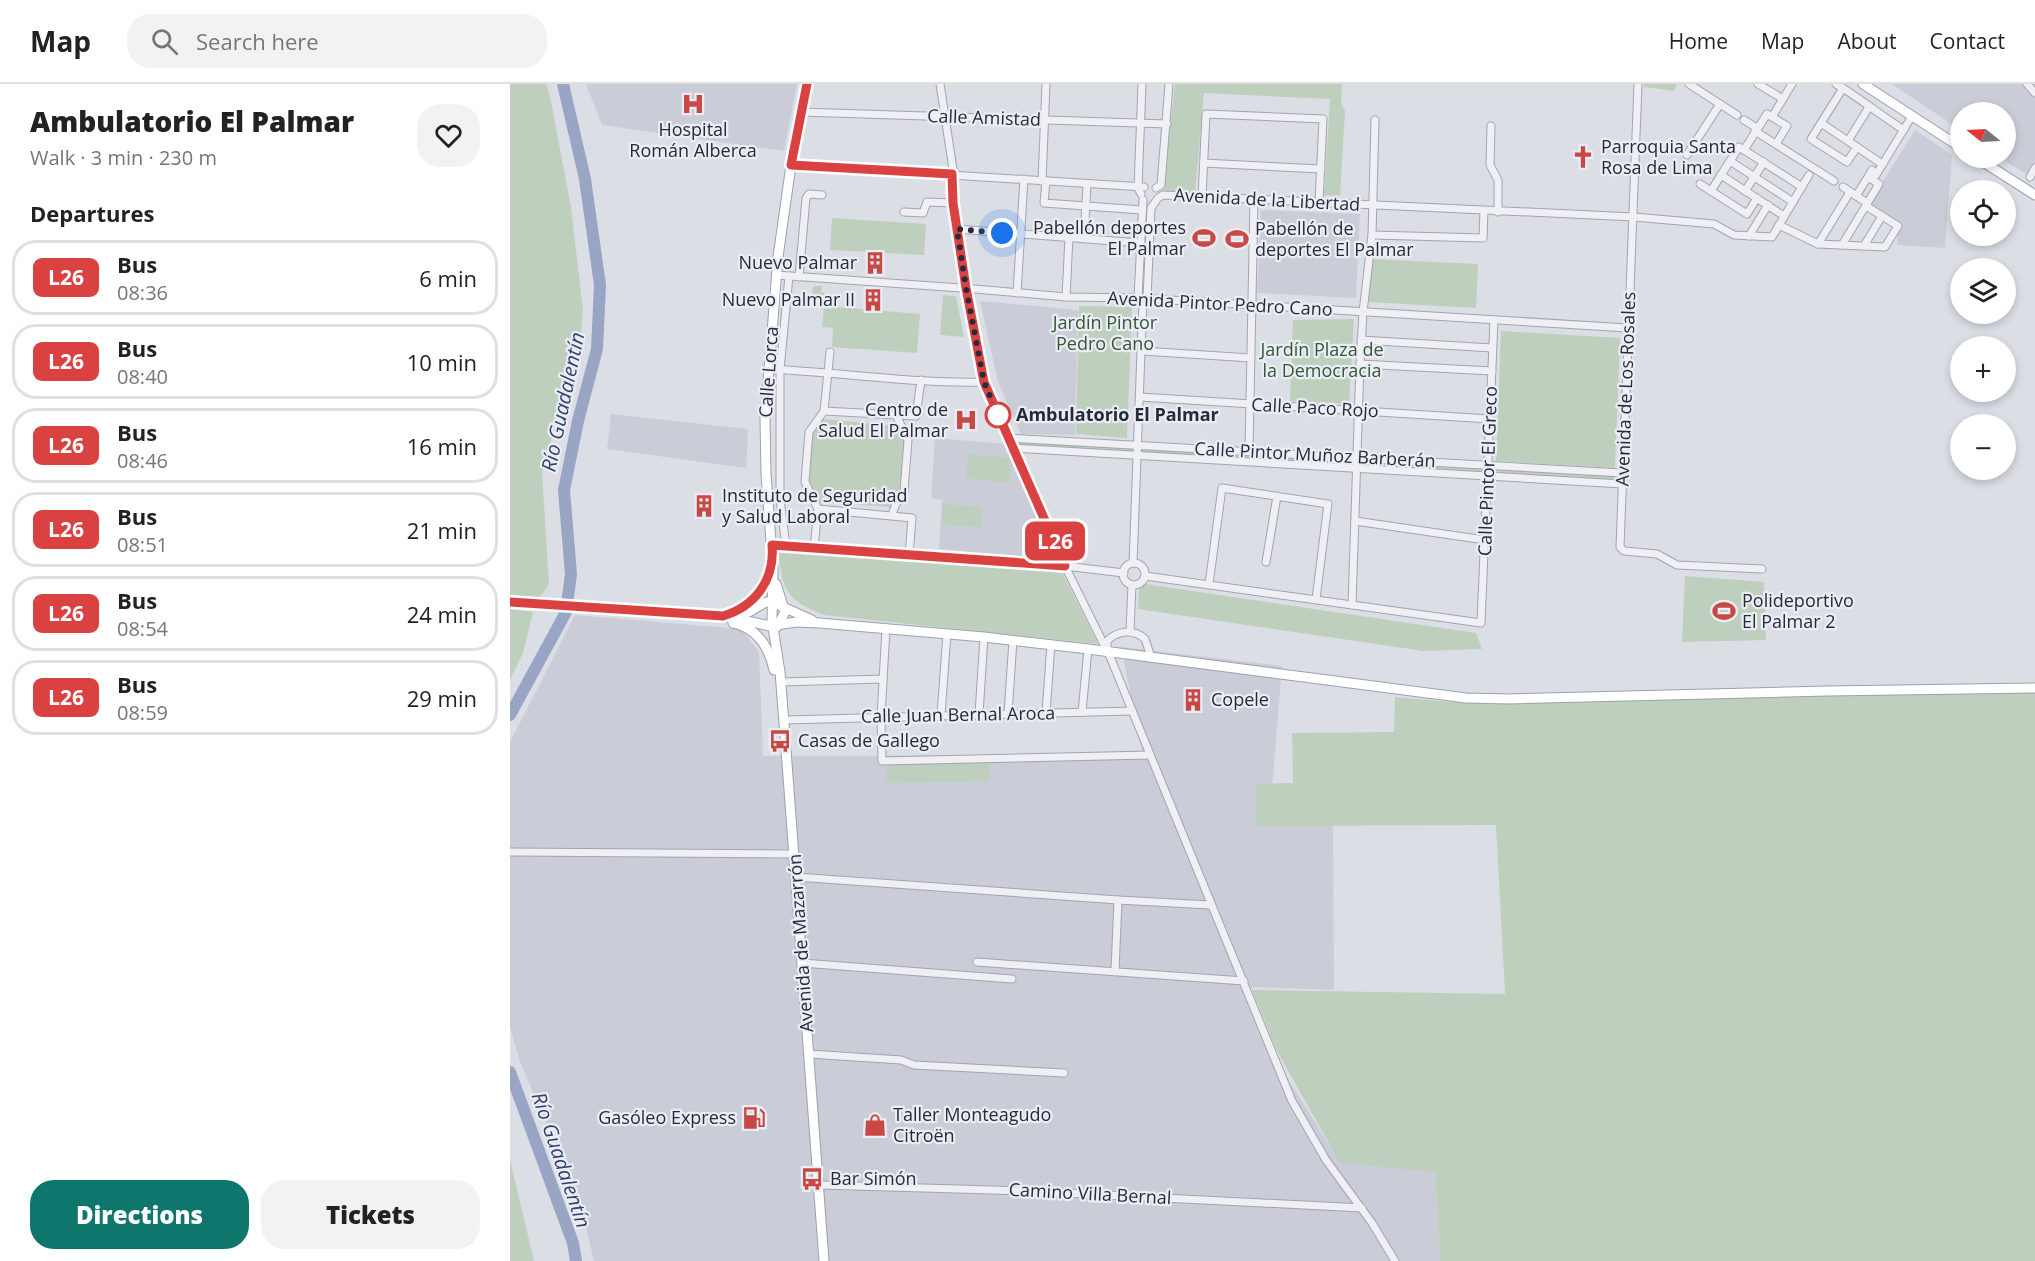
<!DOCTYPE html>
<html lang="en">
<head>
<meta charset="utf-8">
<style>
	:root { --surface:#fff; --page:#f2f2f2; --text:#222; --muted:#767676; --line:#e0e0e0; --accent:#0f766e }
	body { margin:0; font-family:"Open Sans",sans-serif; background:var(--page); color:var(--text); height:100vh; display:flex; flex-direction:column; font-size:22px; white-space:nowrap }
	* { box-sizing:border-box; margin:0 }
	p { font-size:20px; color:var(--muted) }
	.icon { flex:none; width:33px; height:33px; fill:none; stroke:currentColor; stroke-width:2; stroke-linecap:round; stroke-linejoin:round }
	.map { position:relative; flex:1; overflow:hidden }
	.details { display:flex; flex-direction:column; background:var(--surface); width:510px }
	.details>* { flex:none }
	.badge { padding:0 12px; border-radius:9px; font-size:21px; line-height:39px }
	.needle { width:39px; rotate:288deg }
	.buttons { position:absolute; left:1440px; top:18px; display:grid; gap:12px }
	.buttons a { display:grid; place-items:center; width:66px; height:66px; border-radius:50%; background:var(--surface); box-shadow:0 3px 9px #0003; font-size:30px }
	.you { position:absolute; width:30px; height:30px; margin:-15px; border:4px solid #fff; border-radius:50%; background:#1a73e8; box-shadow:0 0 0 9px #1a73e833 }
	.map>.badge { position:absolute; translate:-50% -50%; box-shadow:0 0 0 3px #fff }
	h2 { padding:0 30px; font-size:22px; line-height:54px }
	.round { display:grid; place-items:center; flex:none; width:63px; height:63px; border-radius:24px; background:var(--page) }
	.head { display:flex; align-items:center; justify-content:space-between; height:102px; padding:0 30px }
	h1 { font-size:28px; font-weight:800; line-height:45px }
	.action { display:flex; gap:12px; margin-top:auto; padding:12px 30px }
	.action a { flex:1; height:69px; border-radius:24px; background:var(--accent); color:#fff; font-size:24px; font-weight:800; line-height:69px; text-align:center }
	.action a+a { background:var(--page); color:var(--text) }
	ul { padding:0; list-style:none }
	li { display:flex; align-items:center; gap:18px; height:75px; margin:0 12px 9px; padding:0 18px; border:3px solid var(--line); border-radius:24px }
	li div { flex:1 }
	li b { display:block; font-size:22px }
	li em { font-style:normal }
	li .badge { min-width:66px; font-weight:700; text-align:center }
	header { display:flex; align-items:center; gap:36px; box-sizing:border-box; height:84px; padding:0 30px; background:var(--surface); border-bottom:2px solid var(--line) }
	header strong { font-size:28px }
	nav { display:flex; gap:33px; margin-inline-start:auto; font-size:21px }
	.search { width:420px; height:54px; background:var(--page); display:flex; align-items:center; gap:15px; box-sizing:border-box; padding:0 21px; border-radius:24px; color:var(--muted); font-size:22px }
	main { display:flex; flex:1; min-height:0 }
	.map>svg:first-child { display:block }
	.built { fill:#cacdd7 }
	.green { fill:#bfcfbe }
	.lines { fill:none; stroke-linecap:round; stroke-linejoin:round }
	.river { stroke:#98a5c5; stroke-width:12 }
	.minor-casing { stroke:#a2a4af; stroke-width:9 }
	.major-casing { stroke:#9ca0b1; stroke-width:11 }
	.minor { stroke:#efeff4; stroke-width:7 }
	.major { stroke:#fff; stroke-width:9 }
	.line-casing { stroke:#fff; stroke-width:14 }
	.line { stroke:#da4241; stroke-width:9 }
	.walk { stroke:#272a3b; stroke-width:6; stroke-dasharray:0 10.8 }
	.stop-dot { fill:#fff; stroke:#da4241; stroke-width:3 }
	.labels { text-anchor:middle; stroke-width:4.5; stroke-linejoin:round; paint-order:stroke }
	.street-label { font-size:18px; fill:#272a3b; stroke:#ebedf4 }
	.poi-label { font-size:18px; fill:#272a3b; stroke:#ebedf4; text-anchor:start }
	.park-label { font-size:18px; fill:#345634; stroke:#ebedf4 }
	.stop-label { font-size:18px; font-weight:bold; fill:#272a3b; stroke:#ebedf4; text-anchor:start }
	.water-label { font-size:20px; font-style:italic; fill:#33426d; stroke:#ebedf4 }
</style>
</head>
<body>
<header>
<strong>Map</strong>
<div class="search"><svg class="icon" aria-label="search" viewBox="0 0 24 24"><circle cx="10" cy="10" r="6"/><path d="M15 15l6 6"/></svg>Search here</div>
<nav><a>Home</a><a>Map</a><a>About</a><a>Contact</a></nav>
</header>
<main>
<section class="details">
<div class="head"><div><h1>Ambulatorio El Palmar</h1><p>Walk · 3 min · 230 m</p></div><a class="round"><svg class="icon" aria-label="heart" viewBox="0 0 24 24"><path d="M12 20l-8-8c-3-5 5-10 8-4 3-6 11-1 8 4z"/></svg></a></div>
<h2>Departures</h2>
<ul>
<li><span class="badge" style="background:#da4241;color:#fff">L26</span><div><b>Bus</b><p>08:36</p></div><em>6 min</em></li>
<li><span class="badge" style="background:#da4241;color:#fff">L26</span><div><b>Bus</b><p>08:40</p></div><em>10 min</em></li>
<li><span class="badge" style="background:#da4241;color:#fff">L26</span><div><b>Bus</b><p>08:46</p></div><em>16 min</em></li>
<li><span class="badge" style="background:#da4241;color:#fff">L26</span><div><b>Bus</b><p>08:51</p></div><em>21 min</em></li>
<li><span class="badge" style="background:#da4241;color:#fff">L26</span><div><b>Bus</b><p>08:54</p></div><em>24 min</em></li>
<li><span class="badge" style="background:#da4241;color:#fff">L26</span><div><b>Bus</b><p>08:59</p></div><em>29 min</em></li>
</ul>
<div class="action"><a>Directions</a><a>Tickets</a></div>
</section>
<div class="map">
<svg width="1525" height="1177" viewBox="0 0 1525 1177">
	<rect width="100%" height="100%" fill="#dcdee6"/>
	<g class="built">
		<path d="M76 0H287L274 67 92 41Z"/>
		<path d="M1382 0H1525V96L1491 74H1496V28H1450V46Z"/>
		<path d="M1405 46 1442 71 1435 164 1387 161 1388 138 1358 121Z"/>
		<path d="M751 126 850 130 846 214 747 209Z"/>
		<path d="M470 217 568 226 565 351 511 350 488 298Z"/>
		<path d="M101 330 238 345 236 384 97 365Z"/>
		<path d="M425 354 498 360 547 467 541 475 429 465 432 416 421 414Z"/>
		<path d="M65 531 231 545 249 568 253 672 633 671 611 563 772 582 760 729 823 732 824 906 745 903 738 905 759 965 830 1078 925 1088 930 1177H84L72 1126 9 975 0 942V658Z"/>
	</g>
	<g class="green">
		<path d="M0 0H36L40 12 61 123 73 226 68 282 49 329 32 388 39 500 28 516 0 512Z"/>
		<path d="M665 0H832L831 19 835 27 830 112 814 111 820 15 694 9 685 109 653 107Z"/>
		<path d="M1134 0H1167L1164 7 1134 3Z"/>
		<path d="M322 134 416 140 414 171 320 166Z"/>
		<path d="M860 175 968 180 966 224 857 218Z"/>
		<path d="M303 202H312L311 208 315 209 314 222 410 230 407 269 322 263 323 244 312 243 314 223 301 221Z"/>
		<path d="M433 211 446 212 454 253 430 251Z"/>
		<path d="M569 222 622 223 617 354 566 350Z"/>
		<path d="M844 235 839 320 780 317 783 236Z"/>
		<path d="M991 247 1110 254 1105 384 986 377Z"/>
		<path d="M313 335 386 342 396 358 392 406 381 423 309 418 298 398 302 349Z"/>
		<path d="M503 356 623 363 622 368 505 361Z"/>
		<path d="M629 364 842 375V381L629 368Z"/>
		<path d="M458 370 500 374V399L456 394Z"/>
		<path d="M849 376 973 384V389L849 381Z"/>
		<path d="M980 385 1109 391V398L980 389Z"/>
		<path d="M433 420 472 423V443L432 441Z"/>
		<path d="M268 467 551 486 588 560 314 531C275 516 273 506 268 467Z"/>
		<path d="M1175 492 1254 498 1256 556 1172 558Z"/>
		<path d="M635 500 966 549 972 565 914 567 628 525 629 505Z"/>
		<path d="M0 525 23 528 13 569 0 596Z"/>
		<path d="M1525 605V1177H930L925 1088 830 1079 767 967 742 906 995 910 986 741 745 742 746 700 783 699 782 649 884 648 885 613 965 620Z"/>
		<path d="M479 678 480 697 377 699V679Z"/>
		<path d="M0 1076 24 1177H0Z"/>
	</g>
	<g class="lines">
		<g class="river">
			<path d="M0 631 56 528 61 490 54 406 68 337 87 265 90 201 75 95 53 0"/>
			<path d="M0 988 63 1159 66 1177"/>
		</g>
		<g class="minor-casing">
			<g id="minor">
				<path d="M430 0 443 85V119L447 145 455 204 474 298 555 482 601 575 782 1017 816 1076 862 1139 885 1177"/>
				<path d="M1128 0 1110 463 1114 467 1147 470 1167 481 1252 485"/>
				<path d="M1179 0 1227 31"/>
				<path d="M1248 0 1273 15"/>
				<path d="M1326 0C1350 14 1370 31 1394 46"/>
				<path d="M1517 0 1525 9"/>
				<path d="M291 28 657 40"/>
				<path d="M1262 33 1282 0"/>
				<path d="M1234 36 1247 44"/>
				<path d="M1311 39 1347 63 1337 78 1301 55 1333 4"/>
				<path d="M981 42 980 81 988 96V128"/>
				<path d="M1245 47 1324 97"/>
				<path d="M1338 57 1359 23"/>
				<path d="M1347 63 1372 80"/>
				<path d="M1234 66 1292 103"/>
				<path d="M1177 71 1210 20"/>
				<path d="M1220 77 1283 118"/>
				<path d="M693 79 811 85"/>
				<path d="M281 81 634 103"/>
				<path d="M1211 91 1229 63 1234 66 1257 30 1277 42 1266 60"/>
				<path d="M1520 93 1525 84"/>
				<path d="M532 97 536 0"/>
				<path d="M536 97 534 119 632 126"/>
				<path d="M1190 100 1201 107"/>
				<path d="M1333 103 1357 119"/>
				<path d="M646 104 651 101 659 0"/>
				<path d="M1235 107 1254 78"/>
				<path d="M631 110 628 104 632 0"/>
				<path d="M1346 112 1358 93"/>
				<path d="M692 113 696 30 813 35 809 117"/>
				<path d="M648 114 653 111 1124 133 1204 140 1224 151 1262 153 1299 91"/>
				<path d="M1247 114 1237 130 1201 107 1211 91 1274 132"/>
				<path d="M394 128 413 129 417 118 443 119"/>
				<path d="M1269 141 1308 160 1375 163 1388 142 1356 122"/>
				<path d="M447 145 630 159"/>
				<path d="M862 151 973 154 974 127"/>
				<path d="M1239 152 1258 121"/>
				<path d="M574 155 577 100"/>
				<path d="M1308 160 1340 108"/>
				<path d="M1332 161 1369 100 1358 93 1362 86 1366 91 1402 32"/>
				<path d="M1354 162 1372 132"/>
				<path d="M266 191 465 205 556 213 628 214 1118 244"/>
				<path d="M289 193 296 114 299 110 312 111"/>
				<path d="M507 209 514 95"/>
				<path d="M556 213 559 153"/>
				<path d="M628 214 633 116"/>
				<path d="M637 215 641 124 646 117"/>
				<path d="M851 256 982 264"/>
				<path d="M632 267 741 274"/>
				<path d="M850 280 982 287"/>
				<path d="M258 285C330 288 402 300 474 298"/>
				<path d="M630 313 980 335"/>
				<path d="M314 327 406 332 411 296"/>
				<path d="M498 354 1112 389"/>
				<path d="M503 364 1112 400"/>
				<path d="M739 367 744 114"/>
				<path d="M308 425 402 434 399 471"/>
				<path d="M382 431 385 422 394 407 398 356 386 331"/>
				<path d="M845 437 975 456"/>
				<path d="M262 461 555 482 614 489"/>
				<path d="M276 462 270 415V286L279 192"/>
				<path d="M304 464 308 425 295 398 299 348 314 327 320 268"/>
				<path d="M756 478 767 412"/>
				<path d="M623 479 633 215"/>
				<circle cx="624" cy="490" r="11"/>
				<path d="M635 492 971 539 984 236"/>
				<path d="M699 500 712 404 818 420 806 515"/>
				<path d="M842 521 850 280 853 228 862 151 865 36"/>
				<path d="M376 544 371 632 372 677 640 671"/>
				<path d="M620 547 622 501"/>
				<path d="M597 564V557C608 546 624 545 635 555L641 573"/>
				<path d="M271 598 373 595"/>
				<path d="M572 628 578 565"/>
				<path d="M536 629 541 560"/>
				<path d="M469 630 474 553"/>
				<path d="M498 630 503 556"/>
				<path d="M431 631 437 549"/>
				<path d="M274 636 622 627"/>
				<path d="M0 768 284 770"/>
				<path d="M286 793 608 816 700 821"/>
				<path d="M467 878 734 897"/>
				<path d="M292 879 502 895"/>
				<path d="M605 887 608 816"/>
				<path d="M299 970 391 976 404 981 554 989"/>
				<path d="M309 1101 516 1107 852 1124"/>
			</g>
		</g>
		<g class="major-casing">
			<g id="major">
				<path d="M296 0 281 81 268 173 255 335 256 390 263 484 262 537 270 588 275 652 314 1177"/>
				<path d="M1353 0 1450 63"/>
				<path d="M1467 74 1525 111"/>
				<path d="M266 500 275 528 267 543"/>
				<path d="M0 518 213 532 260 542 286 538 309 539 474 553 578 565 956 614 999 615 1317 607 1525 604"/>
				<path d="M224 529C244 519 255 504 260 483"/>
				<path d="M225 532 239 528 254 519 260 517 302 536"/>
				<path d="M223 539C248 544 259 563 264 586"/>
			</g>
		</g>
		<use href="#minor" class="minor"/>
		<use href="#major" class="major"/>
	</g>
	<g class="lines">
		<g class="line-casing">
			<path id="line" d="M0 518 213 532C246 522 265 495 262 461L555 482 474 298 456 204 447 145 443 119 442 90 281 81 297 0"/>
		</g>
		<use href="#line" class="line"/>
		<path class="walk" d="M488 331 474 298 456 204 447 145 492 149"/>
	</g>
	<defs>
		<g id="hospital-bare" transform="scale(1.8)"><path d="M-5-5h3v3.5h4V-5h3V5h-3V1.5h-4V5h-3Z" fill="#c84944" stroke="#ebedf4" stroke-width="2.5" paint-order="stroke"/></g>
		<g id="church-bare" transform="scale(1.8)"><path d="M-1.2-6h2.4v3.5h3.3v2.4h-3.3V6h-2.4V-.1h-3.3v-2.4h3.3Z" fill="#c84944" stroke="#ebedf4" stroke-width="2.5" paint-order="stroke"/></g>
		<g id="stadium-bare" transform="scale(1.8)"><path d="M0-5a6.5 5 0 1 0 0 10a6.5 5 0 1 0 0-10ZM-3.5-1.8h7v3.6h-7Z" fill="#c84944" stroke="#ebedf4" stroke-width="2.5" paint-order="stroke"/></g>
		<g id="building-bare" transform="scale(1.8)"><path d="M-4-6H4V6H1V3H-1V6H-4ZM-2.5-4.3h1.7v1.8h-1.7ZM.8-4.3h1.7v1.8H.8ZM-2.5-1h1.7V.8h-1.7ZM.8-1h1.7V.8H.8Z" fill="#c84944" stroke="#ebedf4" stroke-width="2.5" paint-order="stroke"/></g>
		<g id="bus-bare" transform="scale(1.8)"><path d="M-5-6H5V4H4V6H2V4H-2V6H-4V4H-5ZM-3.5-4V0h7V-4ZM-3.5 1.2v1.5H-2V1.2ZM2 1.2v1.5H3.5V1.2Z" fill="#c84944" stroke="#ebedf4" stroke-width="2.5" paint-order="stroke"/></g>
		<g id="fuel-bare" transform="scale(1.8)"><path d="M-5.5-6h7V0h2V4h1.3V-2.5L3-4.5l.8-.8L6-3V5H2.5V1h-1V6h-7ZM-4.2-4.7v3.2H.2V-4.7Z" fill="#c84944" stroke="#ebedf4" stroke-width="2.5" paint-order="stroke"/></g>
		<g id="shop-bare" transform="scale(1.8)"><path d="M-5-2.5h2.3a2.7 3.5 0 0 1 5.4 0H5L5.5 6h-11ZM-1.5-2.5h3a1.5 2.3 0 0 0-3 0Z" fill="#c84944" stroke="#ebedf4" stroke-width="2.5" paint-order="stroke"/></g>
	</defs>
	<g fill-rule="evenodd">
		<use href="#hospital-bare" x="183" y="20"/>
		<use href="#church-bare" x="1073" y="73"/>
		<use href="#stadium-bare" x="694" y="154"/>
		<use href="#stadium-bare" x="727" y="155"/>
		<use href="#building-bare" x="365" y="179"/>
		<use href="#building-bare" x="363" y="216"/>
		<use href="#hospital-bare" x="456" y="336"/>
		<use href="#building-bare" x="194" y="422"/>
		<use href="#stadium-bare" x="1214" y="527"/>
		<use href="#building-bare" x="683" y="616"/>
		<use href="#bus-bare" x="270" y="657"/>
		<use href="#fuel-bare" x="244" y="1034"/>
		<use href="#shop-bare" x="365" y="1041"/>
		<use href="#bus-bare" x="302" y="1095"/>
	</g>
	<circle class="stop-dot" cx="488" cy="331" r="12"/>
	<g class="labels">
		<g class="street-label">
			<text transform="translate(474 34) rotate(2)" y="6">Calle Amistad</text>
			<text transform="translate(757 116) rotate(3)" y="6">Avenida de la Libertad</text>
			<text transform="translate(710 220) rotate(3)" y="6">Avenida Pintor Pedro Cano</text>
			<text transform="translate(259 288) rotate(-86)" y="6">Calle Lorca</text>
			<text transform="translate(1116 305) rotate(-88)" y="6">Avenida de Los Rosales</text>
			<text transform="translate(805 324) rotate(3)" y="6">Calle Paco Rojo</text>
			<text transform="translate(805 371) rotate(3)" y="6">Calle Pintor Muñoz Barberán</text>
			<text transform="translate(978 387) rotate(-88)" y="6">Calle Pintor El Greco</text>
			<text transform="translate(448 631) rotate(-1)" y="6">Calle Juan Bernal Aroca</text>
			<text transform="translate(291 859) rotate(-94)" y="6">Avenida de Mazarrón</text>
			<text transform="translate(580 1110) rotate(3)" y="6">Camino Villa Bernal</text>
		</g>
		<g class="poi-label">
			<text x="183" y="52" text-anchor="middle">Hospital<tspan x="183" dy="21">Román Alberca</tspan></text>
			<text x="1091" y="69">Parroquia Santa<tspan x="1091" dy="21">Rosa de Lima</tspan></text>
			<text x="676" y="150" text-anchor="end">Pabellón deportes<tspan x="676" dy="21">El Palmar</tspan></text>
			<text x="745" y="151">Pabellón de<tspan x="745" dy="21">deportes El Palmar</tspan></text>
			<text x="347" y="185" text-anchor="end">Nuevo Palmar</text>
			<text x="345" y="222" text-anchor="end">Nuevo Palmar II</text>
			<text x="438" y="332" text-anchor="end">Centro de<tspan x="438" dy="21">Salud El Palmar</tspan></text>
			<text x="212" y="418">Instituto de Seguridad<tspan x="212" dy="21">y Salud Laboral</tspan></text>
			<text x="1232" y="523">Polideportivo<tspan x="1232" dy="21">El Palmar 2</tspan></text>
			<text x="701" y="622">Copele</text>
			<text x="288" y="663">Casas de Gallego</text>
			<text x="383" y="1037">Taller Monteagudo<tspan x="383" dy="21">Citroën</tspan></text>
			<text x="226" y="1040" text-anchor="end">Gasóleo Express</text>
			<text x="320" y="1101">Bar Simón</text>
		</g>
		<g class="park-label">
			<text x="595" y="245">Jardín Pintor<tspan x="595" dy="21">Pedro Cano</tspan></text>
			<text x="812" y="272">Jardín Plaza de<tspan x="812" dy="21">la Democracia</tspan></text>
		</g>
		<g class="stop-label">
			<text x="506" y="337">Ambulatorio El Palmar</text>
		</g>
		<g class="water-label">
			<text transform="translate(53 318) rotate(-78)" y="7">Río Guadalentín</text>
			<text transform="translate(51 1076) rotate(71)" y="7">Río Guadalentín</text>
		</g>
	</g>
</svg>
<div class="buttons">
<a><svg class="needle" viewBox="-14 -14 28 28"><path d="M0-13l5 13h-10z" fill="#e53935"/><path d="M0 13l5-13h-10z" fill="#767676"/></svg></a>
<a><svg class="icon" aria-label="locate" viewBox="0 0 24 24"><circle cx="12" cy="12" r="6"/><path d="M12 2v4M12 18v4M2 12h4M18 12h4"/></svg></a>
<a><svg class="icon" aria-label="layers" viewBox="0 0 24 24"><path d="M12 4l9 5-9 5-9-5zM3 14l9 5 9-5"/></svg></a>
<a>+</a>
<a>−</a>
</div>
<div class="you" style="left:492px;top:149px"></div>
<b class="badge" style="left:545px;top:457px;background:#da4241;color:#fff">L26</b>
</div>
</main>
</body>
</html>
